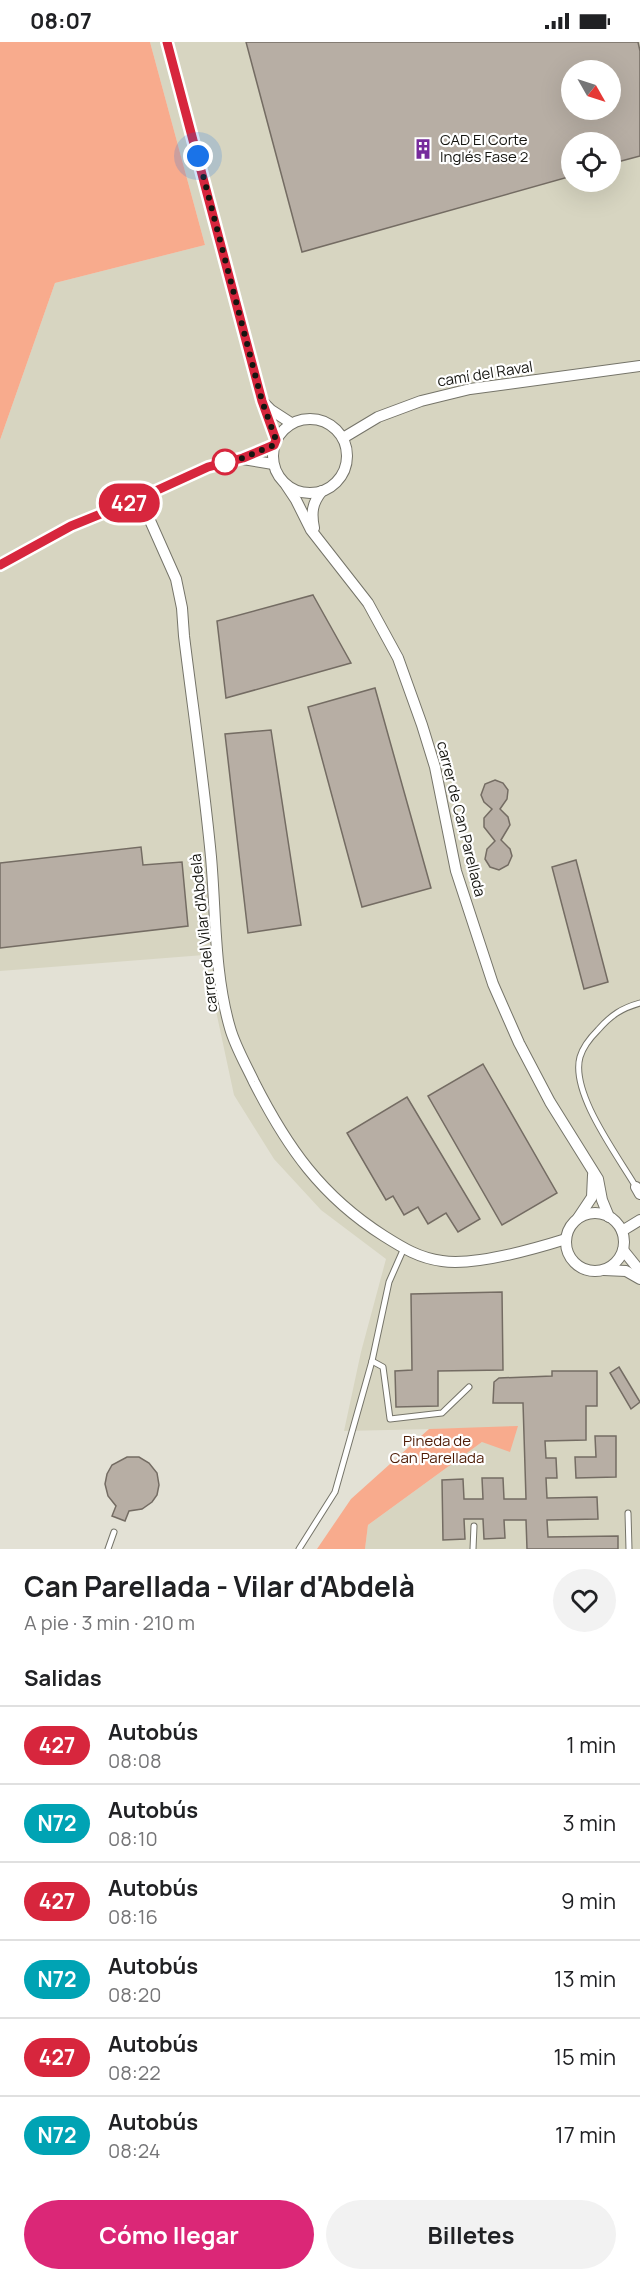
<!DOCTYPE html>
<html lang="es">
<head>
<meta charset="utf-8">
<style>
	:root { --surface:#fff; --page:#f2f2f2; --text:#202124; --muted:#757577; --line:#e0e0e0; --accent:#db2777 }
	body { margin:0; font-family:Manrope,sans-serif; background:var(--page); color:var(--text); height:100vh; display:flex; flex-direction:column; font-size:22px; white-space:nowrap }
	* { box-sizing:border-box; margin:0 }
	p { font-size:20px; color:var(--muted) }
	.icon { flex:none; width:33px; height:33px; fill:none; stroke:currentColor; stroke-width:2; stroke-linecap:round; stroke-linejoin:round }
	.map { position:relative; height:1507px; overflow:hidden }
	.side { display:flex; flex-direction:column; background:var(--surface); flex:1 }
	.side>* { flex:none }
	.badge { padding:0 12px; border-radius:20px; font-size:21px; line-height:39px }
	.needle { width:39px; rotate:129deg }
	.fabs { position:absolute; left:561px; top:18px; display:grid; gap:12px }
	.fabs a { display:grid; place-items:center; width:60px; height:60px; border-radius:50%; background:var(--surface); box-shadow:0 6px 24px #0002; font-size:30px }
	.you { position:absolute; width:30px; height:30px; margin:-15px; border:4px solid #fff; border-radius:50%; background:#1a73e8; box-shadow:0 0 0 9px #1a73e833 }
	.map>.badge { position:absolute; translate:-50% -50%; box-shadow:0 0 0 3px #fff }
	h2 { padding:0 24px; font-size:22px; line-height:54px }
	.round { display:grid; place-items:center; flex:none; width:63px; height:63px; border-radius:32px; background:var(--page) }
	.overview { display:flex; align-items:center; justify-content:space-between; height:102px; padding:0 24px }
	h1 { font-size:28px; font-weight:700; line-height:45px }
	.primary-button { display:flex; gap:12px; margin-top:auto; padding:12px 24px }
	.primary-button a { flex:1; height:69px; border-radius:36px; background:var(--accent); color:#fff; font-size:24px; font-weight:700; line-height:69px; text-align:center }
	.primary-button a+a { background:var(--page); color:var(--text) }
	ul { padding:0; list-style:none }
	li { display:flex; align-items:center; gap:18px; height:78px; padding:0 24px; border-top:2px solid var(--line) }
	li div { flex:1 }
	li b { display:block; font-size:22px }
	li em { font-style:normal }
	li .badge { min-width:66px; font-weight:700; text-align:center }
	.status { display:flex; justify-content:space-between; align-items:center; height:42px; padding:0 30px; background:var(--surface); direction:ltr }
	.status svg { height:16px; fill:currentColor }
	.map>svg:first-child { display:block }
	.built { fill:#d7d5c1; fill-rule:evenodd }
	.green { fill:#f8ab8d }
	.building { fill:#b7aea4; stroke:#746c63; stroke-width:1.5; fill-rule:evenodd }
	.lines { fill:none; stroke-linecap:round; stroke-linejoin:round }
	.lane-casing { stroke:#757469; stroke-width:7 }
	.street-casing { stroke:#757469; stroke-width:12 }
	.lane { stroke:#fff; stroke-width:5 }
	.street { stroke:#fff; stroke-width:10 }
	.line-casing { stroke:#fff; stroke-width:14 }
	.line { stroke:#d7263d; stroke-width:9 }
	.walk { stroke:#151510; stroke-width:6; stroke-dasharray:0 10.8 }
	.stop-dot { fill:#fff; stroke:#d7263d; stroke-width:3 }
	.labels { text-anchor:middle; stroke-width:4.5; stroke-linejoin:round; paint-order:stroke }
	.poi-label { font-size:15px; fill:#151510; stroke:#fff; text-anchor:start }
	.street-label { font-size:15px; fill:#151510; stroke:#fff }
	.park-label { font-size:15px; fill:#4e1c06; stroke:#fff }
</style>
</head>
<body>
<div class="status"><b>08:07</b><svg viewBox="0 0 49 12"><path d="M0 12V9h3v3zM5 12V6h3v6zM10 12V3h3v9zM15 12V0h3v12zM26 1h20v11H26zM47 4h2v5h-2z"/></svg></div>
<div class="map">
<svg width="640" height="1507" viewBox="0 0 640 1507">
	<rect width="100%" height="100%" fill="#e3e1d5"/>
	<path class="built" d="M150 0H640V1507H365L368 1483 482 1400 518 1385 344 1389 361 1310 386 1217 321 1168 274 1117 234 1053 204 913 0 929V398L55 241 205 203ZM572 28H610V68H572ZM572 100H610V140H572Z"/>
	<g class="green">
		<path d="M0 0H150L205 203 55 241 0 398Z"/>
		<path d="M518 1384 510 1410 482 1400 368 1483 365 1507H317L351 1457 429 1387Z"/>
	</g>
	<g class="building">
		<path d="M246 0H638L640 9V114L610 122V100H572V134L302 210ZM572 28H610V68H572Z"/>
		<path d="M313 553 351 621 226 656 217 579Z"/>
		<path d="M375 646 431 846 362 865 308 665Z"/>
		<path d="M271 688 301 883 248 891 225 692Z"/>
		<path d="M495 738 503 741 508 748 507 757 500 767 508 775 510 783 501 798 510 807 512 814 508 823 499 828 490 825 485 817 487 807 495 799 484 785V776L492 767 484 760 481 753 485 742Z"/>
		<path d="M141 805 143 823 182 820 188 884 0 906V821Z"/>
		<path d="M576 818 608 940 584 947 552 825Z"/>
		<path d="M483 1022 557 1151 502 1183 428 1054Z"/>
		<path d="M407 1055 480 1177 458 1190 446 1171 428 1182 418 1165 404 1173 393 1154 386 1158 347 1091Z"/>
		<path d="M502 1250 503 1328 438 1329V1364L396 1365 395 1329 412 1328 411 1252Z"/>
		<path d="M619 1325 640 1360 631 1367 610 1331Z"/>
		<path d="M552 1329H597V1364H586V1398L545 1399 546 1416H556L557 1436H546L547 1456 597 1455 598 1477 547 1478 548 1495 618 1494V1507H527L526 1478H504L505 1496 484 1497 483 1477H464L465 1497 443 1498 442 1438 463 1437 464 1457H483L482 1436H503L504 1457H526L523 1361H493L494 1340 499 1336 552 1334Z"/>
		<path d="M595 1394H616V1435L576 1436 575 1415H596Z"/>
		<path d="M127 1415H139L149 1421 157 1431 159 1443 157 1453 152 1460 142 1467 129 1469 125 1479 112 1474 116 1464 108 1454 105 1442 107 1432 112 1423Z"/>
	</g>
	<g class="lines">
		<g class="lane-casing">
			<g id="lane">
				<path d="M636 1145C618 1114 570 1051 580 1015 583 1005 591 995 598 988 611 973 622 966 640 961"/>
				<path d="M372 1319 383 1325 390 1377 442 1371 469 1345"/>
				<path d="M628 1471 629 1507"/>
				<path d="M108 1507 114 1490"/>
				<path d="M299 1507 335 1450 372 1319 389 1240 404 1206"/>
				<path d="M473 1507 474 1484"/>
			</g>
		</g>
		<g class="street-casing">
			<g id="street">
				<path d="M167 0 262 359 276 398"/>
				<path d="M263 360 271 368 291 381"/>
				<circle cx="310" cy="414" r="37"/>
				<path d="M343 396 378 375 421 359 470 347 640 324"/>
				<path d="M243 417 273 422"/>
				<path d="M286 443 296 458 311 488 368 561 398 616 422 683 435 725 456 829 493 942 519 1001 550 1060 598 1137 602 1158 609 1175"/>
				<path d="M140 456 176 537 182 566 184 594C193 667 204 741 211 815 216 871 214 931 230 986 235 1004 246 1023 254 1040 287 1105 321 1154 384 1194 403 1206 419 1216 442 1219 475 1224 534 1207 566 1197"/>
				<path d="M314 486C311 471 312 461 322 449"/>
				<path d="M0 523 71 484 140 456 208 425 243 416 274 403"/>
				<path d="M636 1145 640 1152"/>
				<circle cx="595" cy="1200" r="29"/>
				<path d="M578 1176 592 1155 593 1133"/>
				<path d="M622 1189 640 1178"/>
				<path d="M623 1208 640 1229"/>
				<path d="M604 1228 626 1229 640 1237"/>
			</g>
		</g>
		<use href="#lane" class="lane"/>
		<use href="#street" class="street"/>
	</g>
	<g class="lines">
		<g class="line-casing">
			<path id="line" d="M0 523 71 484 140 456 208 425 243 416 274 403 276 398 262 359 167 0"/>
		</g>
		<use href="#line" class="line"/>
		<path class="walk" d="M198 114 262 359 276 398 274 403 243 416 223 421 225 420"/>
	</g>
	<defs>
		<g id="building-bare" transform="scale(1.62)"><path d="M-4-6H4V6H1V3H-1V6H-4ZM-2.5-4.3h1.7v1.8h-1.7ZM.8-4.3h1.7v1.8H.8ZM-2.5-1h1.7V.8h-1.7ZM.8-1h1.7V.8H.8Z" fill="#762a9c" stroke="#fff" stroke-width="2.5" paint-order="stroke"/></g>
	</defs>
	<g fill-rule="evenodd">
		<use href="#building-bare" x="423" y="107"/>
	</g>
	<circle class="stop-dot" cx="225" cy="420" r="12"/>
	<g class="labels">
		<g class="poi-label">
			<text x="440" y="103">CAD El Corte<tspan x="440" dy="17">Inglés Fase 2</tspan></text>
		</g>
		<g class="street-label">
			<text transform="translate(485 332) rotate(-9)" y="5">camí del Raval</text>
			<text transform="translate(461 777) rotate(76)" y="5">carrer de Can Parellada</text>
			<text transform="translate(204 891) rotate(-96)" y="5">carrer del Vilar d'Abdelà</text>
		</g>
		<g class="park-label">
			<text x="437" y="1404">Pineda de<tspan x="437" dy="17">Can Parellada</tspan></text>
		</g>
	</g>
</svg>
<div class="fabs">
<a><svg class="needle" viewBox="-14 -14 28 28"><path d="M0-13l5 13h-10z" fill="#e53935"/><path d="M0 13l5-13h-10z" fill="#757577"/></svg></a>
<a><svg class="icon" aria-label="locate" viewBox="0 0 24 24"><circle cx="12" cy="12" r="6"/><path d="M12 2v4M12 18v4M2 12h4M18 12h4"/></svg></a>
</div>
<div class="you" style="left:198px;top:114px"></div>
<b class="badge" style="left:129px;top:461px;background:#d7263d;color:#fff">427</b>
</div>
<section class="side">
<div class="overview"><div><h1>Can Parellada - Vilar d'Abdelà</h1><p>A pie · 3 min · 210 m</p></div><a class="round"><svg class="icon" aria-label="heart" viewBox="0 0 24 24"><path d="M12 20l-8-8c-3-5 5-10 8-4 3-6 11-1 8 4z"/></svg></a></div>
<h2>Salidas</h2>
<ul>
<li><span class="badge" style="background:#d7263d;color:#fff">427</span><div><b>Autobús</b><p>08:08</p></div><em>1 min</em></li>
<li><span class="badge" style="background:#00a3b4;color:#fff">N72</span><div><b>Autobús</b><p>08:10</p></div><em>3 min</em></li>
<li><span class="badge" style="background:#d7263d;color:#fff">427</span><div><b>Autobús</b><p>08:16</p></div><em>9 min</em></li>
<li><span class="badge" style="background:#00a3b4;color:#fff">N72</span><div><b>Autobús</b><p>08:20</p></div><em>13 min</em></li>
<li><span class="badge" style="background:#d7263d;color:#fff">427</span><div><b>Autobús</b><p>08:22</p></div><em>15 min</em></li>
<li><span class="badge" style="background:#00a3b4;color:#fff">N72</span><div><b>Autobús</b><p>08:24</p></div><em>17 min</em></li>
</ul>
<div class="primary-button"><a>Cómo llegar</a><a>Billetes</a></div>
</section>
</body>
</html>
